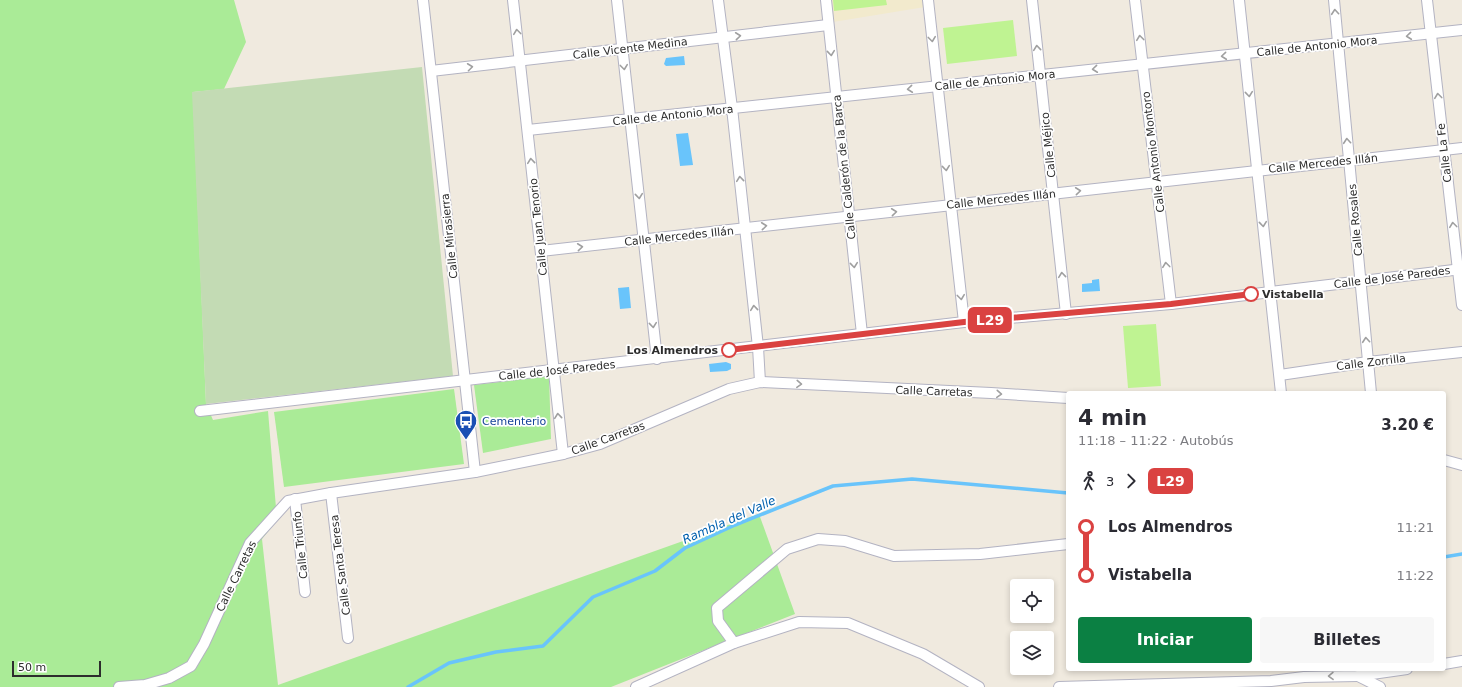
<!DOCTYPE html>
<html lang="es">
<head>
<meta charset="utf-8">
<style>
	:root { --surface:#fff; --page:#f7f7f7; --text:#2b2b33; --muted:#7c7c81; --accent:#0b8043 }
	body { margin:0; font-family:"DejaVu Sans",sans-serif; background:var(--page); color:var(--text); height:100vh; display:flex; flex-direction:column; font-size:15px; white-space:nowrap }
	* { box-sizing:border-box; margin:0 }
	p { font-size:13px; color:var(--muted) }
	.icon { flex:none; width:22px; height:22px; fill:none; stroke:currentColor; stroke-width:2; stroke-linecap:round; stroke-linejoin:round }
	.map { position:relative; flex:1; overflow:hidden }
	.details { position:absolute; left:1066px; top:391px; width:380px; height:280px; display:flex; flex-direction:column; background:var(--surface); border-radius:4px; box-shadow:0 2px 6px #0003 }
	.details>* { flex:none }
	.badge { padding:0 8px; border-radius:6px; font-size:14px; line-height:26px }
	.buttons { position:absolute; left:1010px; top:579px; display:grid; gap:8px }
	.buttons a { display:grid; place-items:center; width:44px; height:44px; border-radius:4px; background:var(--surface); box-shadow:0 2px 6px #0003; font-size:20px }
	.scale { position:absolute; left:12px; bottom:10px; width:89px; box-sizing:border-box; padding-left:4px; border:2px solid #2d2d2d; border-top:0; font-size:11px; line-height:14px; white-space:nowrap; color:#2d2d2d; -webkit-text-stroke:3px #fff; paint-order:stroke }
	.map>.badge { position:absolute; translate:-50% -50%; box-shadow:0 0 0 2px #fff }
	.legs { display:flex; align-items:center; gap:6px; height:44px; padding:0 12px; font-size:13px }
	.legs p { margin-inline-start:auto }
	.summary { display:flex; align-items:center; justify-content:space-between; height:68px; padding:0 12px }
	h1 { font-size:22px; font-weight:600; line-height:30px }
	.cta { display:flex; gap:8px; margin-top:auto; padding:8px 12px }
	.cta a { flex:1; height:46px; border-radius:4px; background:var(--accent); color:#fff; font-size:16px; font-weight:600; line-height:46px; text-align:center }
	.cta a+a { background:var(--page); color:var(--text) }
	ul { padding:0 12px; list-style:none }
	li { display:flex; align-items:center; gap:14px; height:48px; font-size:15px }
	li i { display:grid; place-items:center; width:6px; height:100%; margin:0 5px; background:currentColor }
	li i::after { content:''; width:10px; height:10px; margin:-5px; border:3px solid; border-radius:50%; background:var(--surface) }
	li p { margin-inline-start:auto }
	li:first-child i { background:linear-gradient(#0000 50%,currentColor 0) }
	li:last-child i { background:linear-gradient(currentColor 50%,#0000 0) }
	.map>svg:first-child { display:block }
	.education { fill:#f2eacd }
	.green { fill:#aaeb97 }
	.cemetery { fill:#c3dbb4 }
	.pitch { fill:#bff392 }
	.water { fill:#69c4fb }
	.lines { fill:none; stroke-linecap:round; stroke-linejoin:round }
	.stream { stroke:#69c4fb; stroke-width:3.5 }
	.street-casing { stroke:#b3b3c2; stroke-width:12 }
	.street { stroke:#fff; stroke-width:10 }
	.oneway { stroke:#a0a0a0 }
	.line-1-casing { stroke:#fff; stroke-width:9 }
	.line-1 { stroke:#da4241; stroke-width:6 }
	.stop-1-dot { fill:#fff; stroke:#da4241; stroke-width:2 }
	.labels { text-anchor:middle; stroke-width:3.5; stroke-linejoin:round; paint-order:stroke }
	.street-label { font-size:11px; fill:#2d2d2d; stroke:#fff }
	.stop-label { font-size:11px; font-weight:bold; fill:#2d2d2d; stroke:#fff; text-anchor:start }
	.transit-label { font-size:11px; fill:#164399; stroke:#fff; text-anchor:start }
	.water-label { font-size:12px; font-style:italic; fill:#0060ae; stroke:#fff }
</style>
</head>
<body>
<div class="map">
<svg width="1462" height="687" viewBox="0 0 1462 687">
	<rect width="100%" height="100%" fill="#f0eadf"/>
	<path class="education" d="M831 0H924L925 7 833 22Z"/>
	<g class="green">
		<path d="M0 0H234L246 42 224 89 193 92 206 404 213 420 268 411 277 520 262 539 278 685 759 514 795 614 611 687H0Z"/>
		<path d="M549 376 551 439 483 453 474 385Z"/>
		<path d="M454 389 464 464 284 487 274 412Z"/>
	</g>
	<path class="cemetery" d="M422 67 453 376 206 404 192 92Z"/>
	<g class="pitch">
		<path d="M833 0H886L887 5 834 11Z"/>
		<path d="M1013 20 1017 56 947 64 943 28Z"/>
		<path d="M1156 324 1161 386 1128 388 1123 326Z"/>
	</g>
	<g class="water">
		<path d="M684 56 685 65 666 66 664 64 666 58Z"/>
		<path d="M688 133 693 165 680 166 676 134Z"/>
		<path d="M1099 279 1100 291 1082 292V284L1092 283V280Z"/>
		<path d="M629 287 631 308 620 309 618 288Z"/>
		<path d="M726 362 731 364V369L727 371 710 372 709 364Z"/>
	</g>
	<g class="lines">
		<g class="stream">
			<path d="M1444 557 1462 554"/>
			<path d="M408 687 449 663 496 652 543 646 593 597 655 571 685 548 735 525 833 486 912 479 1068 493"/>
		</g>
		<g class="street-casing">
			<g id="street">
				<path d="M423 0 475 472"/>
				<path d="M513 0 563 454"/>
				<path d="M617 0 657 359"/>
				<path d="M718 0 732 108 758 347 760 382"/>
				<path d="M826 0 862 334"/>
				<path d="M928 0 964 322"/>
				<path d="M1032 0 1066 314"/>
				<path d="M1135 0 1171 304"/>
				<path d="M1239 0 1281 393"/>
				<path d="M1334 0 1371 393"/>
				<path d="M1427 0 1462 305"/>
				<path d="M431 71 828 25"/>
				<path d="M528 130 1462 30"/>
				<path d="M541 251 1462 148"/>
				<path d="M1280 375 1368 362 1462 352"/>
				<path d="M200 411 964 322 1171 304 1462 269"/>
				<path d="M1444 460 1462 465"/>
				<path d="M331 493 348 638"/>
				<path d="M295 499 305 592"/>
				<path d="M734 643 718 621 717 608 787 549 818 539 845 541 894 556 980 554 1068 544"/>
				<path d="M1444 664 1462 661"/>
				<path d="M1358 676 1380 687"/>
				<path d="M119 687 145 685 169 678 191 666 204 644 250 543 288 501 331 493 475 472 563 454 600 444 729 389 760 382 991 393 1068 398"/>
				<path d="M636 687 734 643 799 622 848 623 923 654 979 687"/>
				<path d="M1059 687 1271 681 1304 677 1358 676 1407 669"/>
			</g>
		</g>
		<use href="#street" class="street"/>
	</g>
	<defs><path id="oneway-chevron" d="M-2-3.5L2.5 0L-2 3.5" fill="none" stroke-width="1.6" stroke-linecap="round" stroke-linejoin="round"/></defs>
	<g class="oneway">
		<use href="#oneway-chevron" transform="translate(1335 12) rotate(-95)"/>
		<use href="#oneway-chevron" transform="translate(517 32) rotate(-97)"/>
		<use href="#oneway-chevron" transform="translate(738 36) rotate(-6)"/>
		<use href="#oneway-chevron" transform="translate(1409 36) rotate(174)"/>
		<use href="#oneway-chevron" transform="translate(1140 38) rotate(-97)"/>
		<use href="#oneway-chevron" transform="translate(932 39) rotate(83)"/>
		<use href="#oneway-chevron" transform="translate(1037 48) rotate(-96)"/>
		<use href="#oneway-chevron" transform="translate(831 53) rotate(84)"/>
		<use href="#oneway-chevron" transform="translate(1224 56) rotate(174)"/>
		<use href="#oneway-chevron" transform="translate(470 67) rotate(-7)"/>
		<use href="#oneway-chevron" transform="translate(624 67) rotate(83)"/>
		<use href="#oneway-chevron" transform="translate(1095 69) rotate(174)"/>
		<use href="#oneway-chevron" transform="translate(910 89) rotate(174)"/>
		<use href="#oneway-chevron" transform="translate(1249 94) rotate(84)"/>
		<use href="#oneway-chevron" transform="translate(1438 96) rotate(-97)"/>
		<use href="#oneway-chevron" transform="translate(1347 141) rotate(-95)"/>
		<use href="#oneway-chevron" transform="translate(531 161) rotate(-96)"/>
		<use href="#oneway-chevron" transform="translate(946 168) rotate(84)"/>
		<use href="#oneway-chevron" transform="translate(740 179) rotate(-96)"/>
		<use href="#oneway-chevron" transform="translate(1078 191) rotate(-6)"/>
		<use href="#oneway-chevron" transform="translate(639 196) rotate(84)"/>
		<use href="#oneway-chevron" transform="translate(894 212) rotate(-6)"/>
		<use href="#oneway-chevron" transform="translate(1263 224) rotate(84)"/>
		<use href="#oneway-chevron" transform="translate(1453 225) rotate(-97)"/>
		<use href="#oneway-chevron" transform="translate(764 226) rotate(-6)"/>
		<use href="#oneway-chevron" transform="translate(580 247) rotate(-6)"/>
		<use href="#oneway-chevron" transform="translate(854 265) rotate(84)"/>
		<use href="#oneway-chevron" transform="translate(1166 265) rotate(-97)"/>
		<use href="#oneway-chevron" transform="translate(1062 275) rotate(-96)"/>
		<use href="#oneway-chevron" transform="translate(961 297) rotate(83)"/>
		<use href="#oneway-chevron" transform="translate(754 308) rotate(-96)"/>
		<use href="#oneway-chevron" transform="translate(653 325) rotate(84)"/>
		<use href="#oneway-chevron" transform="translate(1366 340) rotate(-95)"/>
		<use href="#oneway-chevron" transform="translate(799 384) rotate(3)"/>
		<use href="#oneway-chevron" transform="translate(999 394) rotate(4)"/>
		<use href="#oneway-chevron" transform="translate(558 416) rotate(-96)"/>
		<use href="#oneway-chevron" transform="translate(1331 676) rotate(179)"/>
	</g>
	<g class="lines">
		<g class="line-1-casing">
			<path id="line-1" d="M729 350 964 322 1171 304 1251 294"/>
		</g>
		<use href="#line-1" class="line-1"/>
	</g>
	<defs>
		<g id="bus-pin" transform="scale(1.15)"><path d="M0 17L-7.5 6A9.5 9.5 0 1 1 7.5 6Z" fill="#1a4fb4" stroke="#fff"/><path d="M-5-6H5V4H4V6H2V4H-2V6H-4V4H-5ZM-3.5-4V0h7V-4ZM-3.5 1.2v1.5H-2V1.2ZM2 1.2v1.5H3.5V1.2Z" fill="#fff"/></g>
	</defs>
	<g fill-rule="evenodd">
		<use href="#bus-pin" x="466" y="421"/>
	</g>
	<g class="stop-1-dot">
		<circle cx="1251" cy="294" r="7"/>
		<circle cx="729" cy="350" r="7"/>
	</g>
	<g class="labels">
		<g class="street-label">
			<text transform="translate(1317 46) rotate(-6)" y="4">Calle de Antonio Mora</text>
			<text transform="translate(630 48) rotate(-7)" y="4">Calle Vicente Medina</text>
			<text transform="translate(995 80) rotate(-6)" y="4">Calle de Antonio Mora</text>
			<text transform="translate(673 115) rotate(-6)" y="4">Calle de Antonio Mora</text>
			<text transform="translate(1048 145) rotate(-96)" y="4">Calle Méjico</text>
			<text transform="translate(1153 152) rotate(-97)" y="4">Calle Antonio Montoro</text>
			<text transform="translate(1444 153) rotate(-97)" y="4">Calle La Fe</text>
			<text transform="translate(1323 163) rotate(-6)" y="4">Calle Mercedes Illán</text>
			<text transform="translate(844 167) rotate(-96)" y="4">Calle Calderón de la Barca</text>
			<text transform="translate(1001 199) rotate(-6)" y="4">Calle Mercedes Illán</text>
			<text transform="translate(1355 220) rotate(-95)" y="4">Calle Rosales</text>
			<text transform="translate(538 227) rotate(-96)" y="4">Calle Juan Tenorio</text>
			<text transform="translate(449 236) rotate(-96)" y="4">Calle Mirasierra</text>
			<text transform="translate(679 236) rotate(-6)" y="4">Calle Mercedes Illán</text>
			<text transform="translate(1392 277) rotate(-7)" y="4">Calle de José Paredes</text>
			<text transform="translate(1371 362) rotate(-7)" y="4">Calle Zorrilla</text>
			<text transform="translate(557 370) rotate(-6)" y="4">Calle de José Paredes</text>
			<text transform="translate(934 391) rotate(2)" y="4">Calle Carretas</text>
			<text transform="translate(608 438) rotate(-20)" y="4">Calle Carretas</text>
			<text transform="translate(300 545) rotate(-96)" y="4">Calle Triunfo</text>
			<text transform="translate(340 565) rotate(-97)" y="4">Calle Santa Teresa</text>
			<text transform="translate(236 576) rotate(-64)" y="4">Calle Carretas</text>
		</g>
		<g class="stop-label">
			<text x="1262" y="298">Vistabella</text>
			<text x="718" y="354" text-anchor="end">Los Almendros</text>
		</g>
		<g class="transit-label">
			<text x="482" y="425">Cementerio</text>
		</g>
		<g class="water-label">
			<text transform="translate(729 520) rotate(-24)" y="4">Rambla del Valle</text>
		</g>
	</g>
</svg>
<div class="buttons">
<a><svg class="icon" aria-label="locate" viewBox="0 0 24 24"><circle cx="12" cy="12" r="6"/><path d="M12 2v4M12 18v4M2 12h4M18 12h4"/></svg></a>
<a><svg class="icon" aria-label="layers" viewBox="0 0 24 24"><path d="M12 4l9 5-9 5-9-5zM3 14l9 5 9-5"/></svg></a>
</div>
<div class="scale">50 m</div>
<b class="badge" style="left:990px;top:320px;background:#da4241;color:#fff">L29</b>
<section class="details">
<div class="summary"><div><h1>4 min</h1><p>11:18 – 11:22 · Autobús</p></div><b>3.20 €</b></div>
<div class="legs"><svg class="icon" aria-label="walk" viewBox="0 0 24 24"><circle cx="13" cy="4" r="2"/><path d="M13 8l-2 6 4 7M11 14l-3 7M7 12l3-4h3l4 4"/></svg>3<svg class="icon" aria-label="forward" viewBox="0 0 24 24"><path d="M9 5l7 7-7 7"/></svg><b class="badge" style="background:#da4241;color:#fff">L29</b></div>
<ul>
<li><i style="color:#da4241"></i><b>Los Almendros</b><p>11:21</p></li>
<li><i style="color:#da4241"></i><b>Vistabella</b><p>11:22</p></li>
</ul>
<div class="cta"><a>Iniciar</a><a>Billetes</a></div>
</section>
</div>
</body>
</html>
